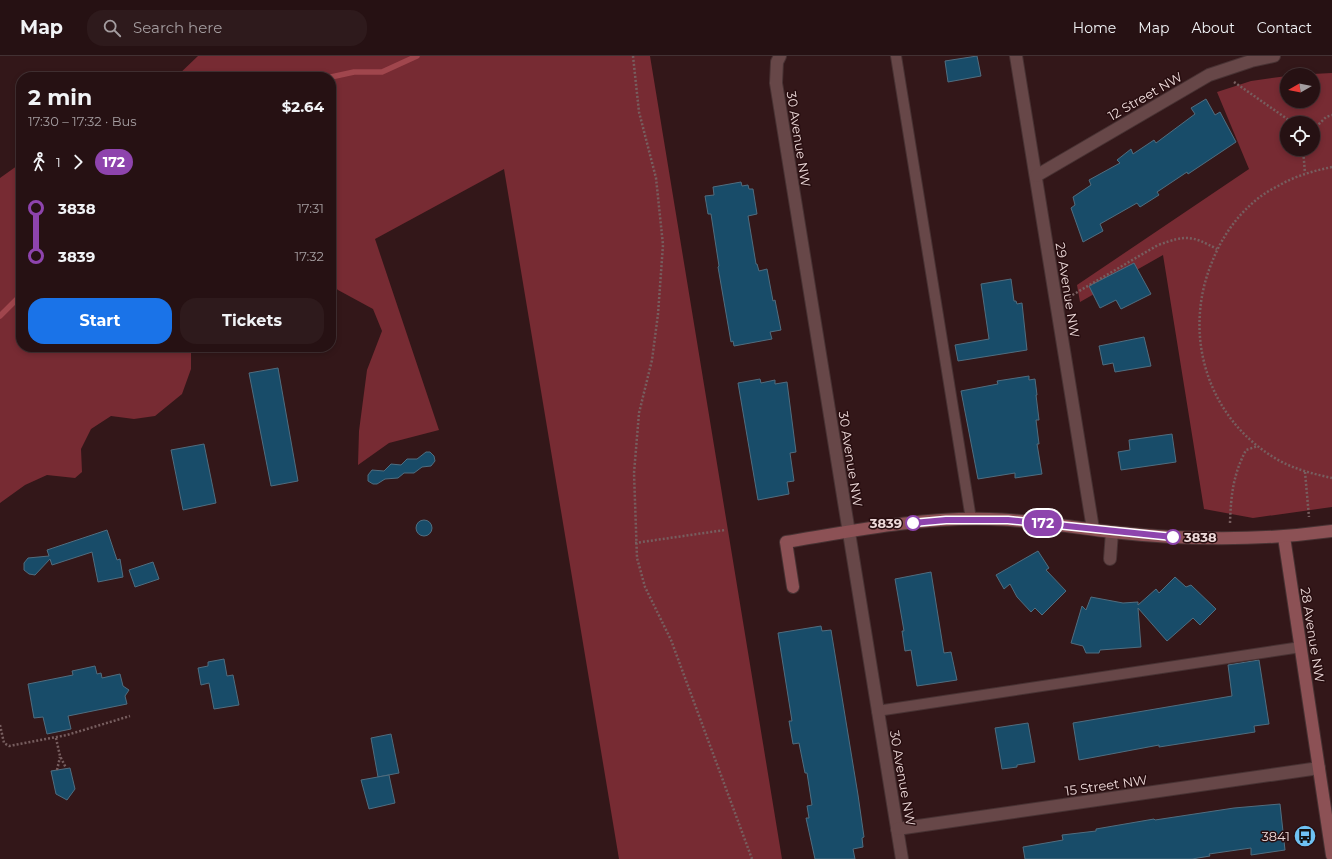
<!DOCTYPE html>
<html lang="en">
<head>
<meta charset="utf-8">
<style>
	:root { --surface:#261113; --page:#2e1a1c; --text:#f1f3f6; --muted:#a49da0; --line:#423133; --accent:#1a73e8 }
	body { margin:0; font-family:Montserrat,sans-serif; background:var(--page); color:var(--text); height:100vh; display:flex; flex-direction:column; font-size:15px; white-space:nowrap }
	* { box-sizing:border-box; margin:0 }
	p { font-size:13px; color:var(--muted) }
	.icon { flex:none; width:22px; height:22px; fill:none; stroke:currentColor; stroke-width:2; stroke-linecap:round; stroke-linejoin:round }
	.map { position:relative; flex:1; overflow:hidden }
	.panel { position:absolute; left:16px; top:16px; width:320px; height:280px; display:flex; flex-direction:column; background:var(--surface); border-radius:16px; box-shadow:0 2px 6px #0003,0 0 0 1px var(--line) }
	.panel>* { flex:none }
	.badge { padding:0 8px; border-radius:13px; font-size:14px; line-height:26px }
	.needle { width:26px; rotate:261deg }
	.buttons { position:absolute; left:1280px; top:12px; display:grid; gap:8px }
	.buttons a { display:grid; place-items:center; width:40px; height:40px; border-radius:50%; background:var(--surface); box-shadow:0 2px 6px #0003,0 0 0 1px var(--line); font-size:20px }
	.map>.badge { position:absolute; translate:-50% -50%; box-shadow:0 0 0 2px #fff }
	.legs { display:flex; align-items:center; gap:6px; height:44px; padding:0 12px; font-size:13px }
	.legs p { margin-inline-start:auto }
	.summary { display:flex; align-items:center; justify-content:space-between; height:68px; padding:0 12px }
	h1 { font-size:22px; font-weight:700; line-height:30px }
	.primary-button { display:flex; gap:8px; margin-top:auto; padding:8px 12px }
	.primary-button a { flex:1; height:46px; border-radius:16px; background:var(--accent); color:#fff; font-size:16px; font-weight:700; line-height:46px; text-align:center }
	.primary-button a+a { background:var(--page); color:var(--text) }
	ul { padding:0 12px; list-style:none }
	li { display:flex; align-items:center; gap:14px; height:48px; font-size:15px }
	li i { display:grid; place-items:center; width:6px; height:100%; margin:0 5px; background:currentColor }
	li i::after { content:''; width:10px; height:10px; margin:-5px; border:3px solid; border-radius:50%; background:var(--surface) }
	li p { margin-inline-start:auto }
	li:first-child i { background:linear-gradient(#0000 50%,currentColor 0) }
	li:last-child i { background:linear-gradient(currentColor 50%,#0000 0) }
	header { display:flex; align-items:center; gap:24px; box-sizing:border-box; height:56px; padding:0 20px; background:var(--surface); border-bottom:1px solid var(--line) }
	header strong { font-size:19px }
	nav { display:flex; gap:22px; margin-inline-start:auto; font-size:14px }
	.search { width:280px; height:36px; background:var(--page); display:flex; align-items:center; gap:10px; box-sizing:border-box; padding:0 14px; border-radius:16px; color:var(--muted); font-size:15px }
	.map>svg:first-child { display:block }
	.green { fill:#772b33; fill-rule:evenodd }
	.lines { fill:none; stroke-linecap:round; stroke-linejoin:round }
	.stream { stroke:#a0464d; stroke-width:5.5 }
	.building { fill:#184c69; stroke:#506d7f }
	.lane-casing { stroke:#483233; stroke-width:12 }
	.street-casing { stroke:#483233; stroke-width:14 }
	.secondary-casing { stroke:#483233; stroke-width:14 }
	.path { stroke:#775e5f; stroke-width:2.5; stroke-dasharray:2 2; stroke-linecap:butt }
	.lane { stroke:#674748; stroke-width:10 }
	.street { stroke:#674748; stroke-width:12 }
	.secondary { stroke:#8c5155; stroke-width:12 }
	.line-1-casing { stroke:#fff; stroke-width:9 }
	.line-1 { stroke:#8e44ad; stroke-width:6 }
	.stop-1-dot { fill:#fff; stroke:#8e44ad; stroke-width:2 }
	.labels { text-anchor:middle; stroke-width:3; stroke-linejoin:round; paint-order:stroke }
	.street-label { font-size:13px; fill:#edd9d9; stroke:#280e10 }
	.stop-label { font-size:13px; font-weight:bold; fill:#edd9d9; stroke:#280e10; text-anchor:end }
	.poi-label { font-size:13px; fill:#edd9d9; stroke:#280e10; text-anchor:end }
</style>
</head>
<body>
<header>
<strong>Map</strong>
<div class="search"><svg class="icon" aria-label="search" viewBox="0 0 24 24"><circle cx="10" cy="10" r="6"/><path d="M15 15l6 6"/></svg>Search here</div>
<nav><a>Home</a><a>Map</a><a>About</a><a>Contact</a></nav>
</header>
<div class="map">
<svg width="1332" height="803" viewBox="0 0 1332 803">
	<rect width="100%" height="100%" fill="#331719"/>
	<g class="green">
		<path d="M198 0H650L782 803H619L504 113 375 183 439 374 389 387 358 409 359 375 367 314 382 275 373 253 338 234 331 227V21H176Z"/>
		<path d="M1332 17V451L1253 462 1204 453 1163 199 1080 246 1077 229 1249 113 1217 36 1251 25 1287 20V45H1313V19H1293ZM1287 67H1313V93H1287Z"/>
		<path d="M21 107V291H191V313L182 338 155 360 134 363 111 360 91 373 81 393 82 416 75 422 47 419 25 429 0 447V122Z"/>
	</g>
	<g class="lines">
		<g class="stream">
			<path d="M331 21 354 16H382L417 0"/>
			<path d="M0 260 21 239"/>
		</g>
	</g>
	<g class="building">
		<path d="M977 0 981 20 948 26 945 5Z"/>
		<path d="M1206 43 1215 59 1220 56 1236 86 1188 118 1187 116 1157 136 1159 139 1140 151 1137 147 1100 168 1103 175 1083 186 1071 152 1075 149 1073 141 1091 129 1089 124 1120 107 1117 104 1131 93 1133 98 1154 84 1156 87 1195 58 1191 52Z"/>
		<path d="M741 126 742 130 748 129 749 133H753L757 158 748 160 756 208H757L759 215 767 213 773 245 775 244 781 274 770 276 772 283 734 290 733 285 731 286 718 211 719 210 711 158H708L705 140 714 139 713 131Z"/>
		<path d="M1134 207 1151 238 1121 253 1116 244 1100 252 1089 230Z"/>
		<path d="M1011 223 1014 245H1016L1017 248 1022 247 1027 294 958 305 955 289 989 283 981 228Z"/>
		<path d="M1144 281 1151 310 1115 316 1113 307 1103 309 1099 290Z"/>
		<path d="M278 312 298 425 271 430 249 317Z"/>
		<path d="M1029 320V324L1035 323 1037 339H1036L1039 364H1036L1039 388H1037L1042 418 1015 422V417L978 423 961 335 998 328 997 325Z"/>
		<path d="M760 323 761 327 775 324V328L787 326 796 396 790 397 794 425 787 426 789 438 758 444 738 327Z"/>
		<path d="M1172 378 1176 406 1121 414 1118 396 1130 394 1129 384Z"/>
		<path d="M204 388 216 447 183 454 171 394Z"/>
		<path d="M426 396H430L434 400 435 405 431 410 422 411 414 417H404L398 422 385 423 377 428H373L368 425V419L372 414 384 415 391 408 401 409 407 403H417Z"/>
		<circle cx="424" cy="472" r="8"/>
		<path d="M107 474 117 504 120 503 123 521 98 526 92 496 52 509 50 503 35 519 29 518 24 514V507L28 502 49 500 47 494Z"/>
		<path d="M1038 495 1049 512 1046 514 1066 535 1042 559 1035 552 1031 556 1017 541 1010 528 1004 533 996 519Z"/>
		<path d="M153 506 159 523 135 531 129 514Z"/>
		<path d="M931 516 944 597 951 596 957 624 917 630 911 594 905 595 902 575H904L895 523Z"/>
		<path d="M1175 521 1186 531 1191 529 1216 553 1200 569 1193 562 1167 585 1138 552 1141 591 1100 594 1099 597H1086L1083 590 1071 587 1082 550 1086 554 1091 541 1123 547 1138 546V549L1156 533 1159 537Z"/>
		<path d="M821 570 822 575 831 574 858 739 864 781 862 782 863 791 853 793 855 803H815L806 762H809L807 750 812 749 807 717H805L799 687 793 688 789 665H792L778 577Z"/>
		<path d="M224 603 227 620 233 619 239 649 214 653 209 627 201 629 198 612 208 610V606Z"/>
		<path d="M1259 604 1269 668 1254 670 1255 676 1159 691V689L1079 704 1073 667 1232 640 1228 609Z"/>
		<path d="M95 610 97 618 101 617 102 622 120 618 123 630 129 634 125 640 127 648 68 660 71 673 47 678 43 661 34 662 28 628 73 619 72 615Z"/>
		<path d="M1028 667 1035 706 1017 709V711L1002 713 995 672Z"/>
		<path d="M391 678 399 717 378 721 371 682Z"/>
		<path d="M70 712 75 733 67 744 56 738 51 715Z"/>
		<path d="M389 719 395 747 369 753 361 724Z"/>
		<path d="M1280 748 1285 794 1251 799V792L1209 798 1210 800 1192 803H1025L1023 791 1063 784 1062 779 1096 775V773L1154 763 1155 764 1234 752Z"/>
	</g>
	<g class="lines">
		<g class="lane-casing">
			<g id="lane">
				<path d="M896 0 971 463"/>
				<path d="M877 655 1301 591"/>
			</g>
		</g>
		<g class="street-casing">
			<g id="street">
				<path d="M780 0 777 6 776 27 902 803"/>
				<path d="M1016 0 1093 473"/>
				<path d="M1036 120 1209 19 1251 5 1274 0"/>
				<path d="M1110 503 1112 476"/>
				<path d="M897 773 1319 712"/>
			</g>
		</g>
		<g class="secondary-casing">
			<g id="secondary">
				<path d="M1284 481 1332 799"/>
				<path d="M793 531 786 486C853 475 921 461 989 463 1031 464 1071 471 1112 476 1185 484 1259 485 1332 475"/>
			</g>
		</g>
		<g class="path">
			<path d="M633 0 639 56 656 122 663 189 658 258 652 304 639 357 634 417 637 502 645 531 671 584 752 803"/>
			<path d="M1234 26 1293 67"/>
			<path d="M1313 74 1326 61 1332 59"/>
			<path d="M1303 93 1305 117"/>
			<path d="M1332 111C1313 115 1295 120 1278 130 1247 145 1224 175 1212 206 1181 281 1209 366 1280 405 1297 414 1314 418 1332 422"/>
			<path d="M1069 241 1158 189C1187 179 1190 179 1217 193"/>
			<path d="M1305 416 1309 461"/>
			<path d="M1230 467C1231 439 1233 419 1246 394L1258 390"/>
			<path d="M635 487 725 474"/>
			<path d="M0 669 4 687 9 690 67 679 130 660"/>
			<path d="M56 682 60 700 66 712"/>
			<path d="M57 714 60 701"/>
		</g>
		<use href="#lane" class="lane"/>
		<use href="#street" class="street"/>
		<use href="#secondary" class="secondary"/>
	</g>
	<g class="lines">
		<g class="line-1-casing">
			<path id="line-1" d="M913 467 946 464H1008L1173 481"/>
		</g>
		<use href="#line-1" class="line-1"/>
	</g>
	<defs>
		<g id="bus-disc" transform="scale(1.15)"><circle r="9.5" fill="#6fc2f4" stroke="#280e10"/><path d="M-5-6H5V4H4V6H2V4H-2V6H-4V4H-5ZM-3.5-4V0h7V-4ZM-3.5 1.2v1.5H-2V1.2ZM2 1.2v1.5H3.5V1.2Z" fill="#111"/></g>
	</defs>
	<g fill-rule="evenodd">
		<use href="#bus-disc" x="1305" y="780"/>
	</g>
	<g class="stop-1-dot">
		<circle cx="913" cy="467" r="7"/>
		<circle cx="1173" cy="481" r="7"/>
	</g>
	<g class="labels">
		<g class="street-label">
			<text transform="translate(1145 40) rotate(-30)" y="5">12 Street NW</text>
			<text transform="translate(799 83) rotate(81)" y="5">30 Avenue NW</text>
			<text transform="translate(1068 234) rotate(81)" y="5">29 Avenue NW</text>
			<text transform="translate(851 403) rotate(81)" y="5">30 Avenue NW</text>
			<text transform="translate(1313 579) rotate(81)" y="5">28 Avenue NW</text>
			<text transform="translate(903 722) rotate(80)" y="5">30 Avenue NW</text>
			<text transform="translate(1106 729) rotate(-8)" y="5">15 Street NW</text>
		</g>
		<g class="stop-label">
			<text x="902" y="472">3839</text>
			<text x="1184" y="486" text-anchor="start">3838</text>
		</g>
		<g class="poi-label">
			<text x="1290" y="785">3841</text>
		</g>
	</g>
</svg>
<div class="buttons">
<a><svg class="needle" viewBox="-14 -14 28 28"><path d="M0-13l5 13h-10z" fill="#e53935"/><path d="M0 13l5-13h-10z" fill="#a49da0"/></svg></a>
<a><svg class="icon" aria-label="locate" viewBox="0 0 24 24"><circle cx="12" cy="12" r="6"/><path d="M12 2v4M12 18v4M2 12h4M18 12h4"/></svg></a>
</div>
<b class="badge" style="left:1043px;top:467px;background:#8e44ad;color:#fff">172</b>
<section class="panel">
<div class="summary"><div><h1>2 min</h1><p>17:30 – 17:32 · Bus</p></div><b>$2.64</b></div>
<div class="legs"><svg class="icon" aria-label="walk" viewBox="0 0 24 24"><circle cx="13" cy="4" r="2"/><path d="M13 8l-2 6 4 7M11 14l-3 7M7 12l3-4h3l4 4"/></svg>1<svg class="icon" aria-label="forward" viewBox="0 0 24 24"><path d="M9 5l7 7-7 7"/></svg><b class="badge" style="background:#8e44ad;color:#fff">172</b></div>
<ul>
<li><i style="color:#8e44ad"></i><b>3838</b><p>17:31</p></li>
<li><i style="color:#8e44ad"></i><b>3839</b><p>17:32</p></li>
</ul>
<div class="primary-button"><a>Start</a><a>Tickets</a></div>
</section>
</div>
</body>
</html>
